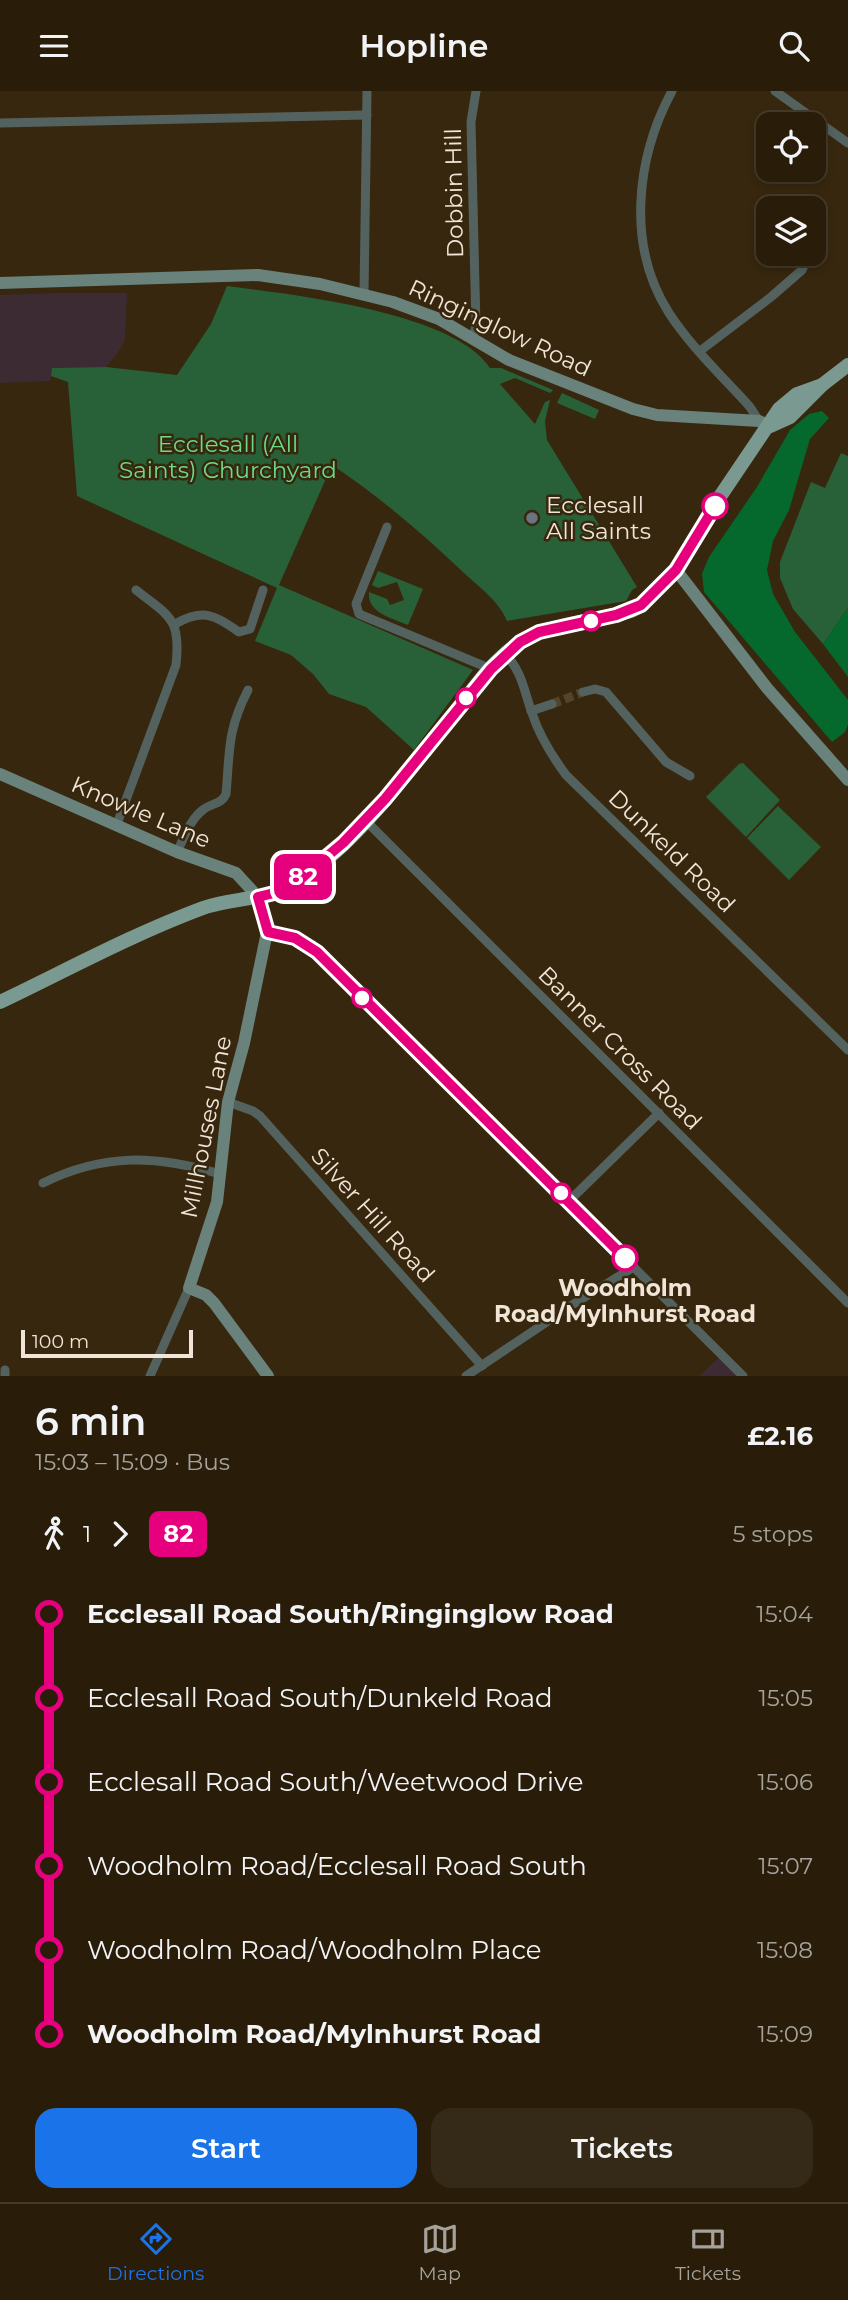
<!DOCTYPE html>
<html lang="en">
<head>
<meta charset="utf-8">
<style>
	:root { --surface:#291d0a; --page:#352a18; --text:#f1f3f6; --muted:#a5a29c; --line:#453b2b; --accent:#1a73e8 }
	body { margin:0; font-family:Montserrat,sans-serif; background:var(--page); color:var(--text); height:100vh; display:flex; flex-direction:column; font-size:26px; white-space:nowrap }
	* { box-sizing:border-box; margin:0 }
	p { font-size:23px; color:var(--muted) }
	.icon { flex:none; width:38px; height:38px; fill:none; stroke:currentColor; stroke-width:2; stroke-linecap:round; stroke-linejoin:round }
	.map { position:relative; height:1285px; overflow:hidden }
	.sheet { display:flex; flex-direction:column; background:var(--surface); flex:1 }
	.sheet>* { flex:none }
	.badge { padding:0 14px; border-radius:10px; font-size:24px; line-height:46px }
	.controls { position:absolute; left:756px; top:21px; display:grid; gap:14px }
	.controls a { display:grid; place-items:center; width:70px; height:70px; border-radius:14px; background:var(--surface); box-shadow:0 4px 10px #0003,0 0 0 2px var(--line); font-size:35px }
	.scale { position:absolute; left:21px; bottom:18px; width:172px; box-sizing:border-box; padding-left:7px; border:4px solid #f0e5d7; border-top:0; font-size:19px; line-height:24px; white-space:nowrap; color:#f0e5d7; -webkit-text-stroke:5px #37270e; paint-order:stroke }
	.map>.badge { position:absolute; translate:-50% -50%; box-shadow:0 0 0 4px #fff }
	.legs { display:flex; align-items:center; gap:10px; height:77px; padding:0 35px; font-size:23px }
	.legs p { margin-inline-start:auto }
	.summary { display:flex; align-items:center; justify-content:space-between; height:119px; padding:0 35px }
	h1 { font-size:38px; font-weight:600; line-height:52px }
	.primary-button { display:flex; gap:14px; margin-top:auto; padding:14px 35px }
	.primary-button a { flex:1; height:80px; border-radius:21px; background:var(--accent); color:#fff; font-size:28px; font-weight:600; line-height:80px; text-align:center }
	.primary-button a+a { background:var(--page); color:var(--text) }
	ul { padding:0 35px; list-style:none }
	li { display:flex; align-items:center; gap:24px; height:84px; font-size:26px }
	li i { display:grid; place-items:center; width:10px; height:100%; margin:0 9px; background:currentColor }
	li i::after { content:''; width:18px; height:18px; margin:-9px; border:5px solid; border-radius:50%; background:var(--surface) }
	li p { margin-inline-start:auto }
	li:first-child i { background:linear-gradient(#0000 50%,currentColor 0) }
	li:last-child i { background:linear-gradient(currentColor 50%,#0000 0) }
	header { display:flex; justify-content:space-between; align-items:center; height:91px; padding:0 35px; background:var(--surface); font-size:32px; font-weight:600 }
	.menu { display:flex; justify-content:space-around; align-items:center; height:98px; border-top:2px solid var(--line); background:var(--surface); font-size:19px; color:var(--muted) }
	.menu a { display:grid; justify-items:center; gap:4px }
	.menu .on { color:var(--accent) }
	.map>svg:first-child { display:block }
	.education { fill:#3d2b34 }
	.green { fill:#286137 }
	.forest { fill:#05692d }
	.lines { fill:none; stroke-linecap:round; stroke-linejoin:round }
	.street-tunnel { stroke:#53442c; stroke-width:9; stroke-dasharray:9 4.5; stroke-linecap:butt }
	.street { stroke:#53625e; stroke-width:9 }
	.secondary { stroke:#69827b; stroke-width:12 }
	.primary { stroke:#7a9a91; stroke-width:14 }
	.line-1-casing { stroke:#fff; stroke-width:16 }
	.line-1 { stroke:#e6007e; stroke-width:10 }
	.stop-1-dot { fill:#fff; stroke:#e6007e; stroke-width:3.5 }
	.worship-dot { fill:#6b7280; stroke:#37270e; stroke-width:2.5 }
	.labels { text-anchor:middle; stroke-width:5; stroke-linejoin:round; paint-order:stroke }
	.street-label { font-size:23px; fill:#f0e5d7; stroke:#37270e }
	.park-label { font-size:23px; fill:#6cda87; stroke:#37270e }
	.poi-label { font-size:23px; fill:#f0e5d7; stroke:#37270e; text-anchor:start }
	.stop-label { font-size:23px; font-weight:bold; fill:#f0e5d7; stroke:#37270e }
</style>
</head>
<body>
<header><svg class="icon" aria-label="menu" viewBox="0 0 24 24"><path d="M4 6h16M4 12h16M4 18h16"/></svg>Hopline<svg class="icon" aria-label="search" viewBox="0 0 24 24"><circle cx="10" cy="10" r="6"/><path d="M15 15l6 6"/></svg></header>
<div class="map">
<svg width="848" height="1285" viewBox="0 0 848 1285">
	<rect width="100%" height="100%" fill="#37270e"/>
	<g class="education">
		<path d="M57 202H127L125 249 117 263 106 276 52 277 50 290 0 292V204Z"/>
		<path d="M722 1264 741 1285H699Z"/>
	</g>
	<g class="green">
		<path d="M227 195C290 203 455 221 490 277H501L553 299 550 302 515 287 500 293 535 333 545 311 550 309 545 330 547 349 637 496 632 499 626 510 507 530C499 510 480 497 464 482 423 443 380 406 332 374L279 494 473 579 414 659 366 616 329 603 313 583 291 564 255 550 277 497 77 405 68 291 51 285 52 277 106 276 177 284 211 233Z"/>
		<path d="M562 302 599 319 595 328 557 312Z"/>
		<path d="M841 362 848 365V517L823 553 793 518 780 487V471L811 391 825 397Z"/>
		<path d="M378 480 423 498 408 534C392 527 367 522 369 501L387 508 390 514 404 509 397 491 378 497 372 494Z"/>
		<path d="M743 672 780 709 746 746 706 706 739 673Z"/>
		<path d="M778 715 821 756 789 789 747 747Z"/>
	</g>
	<g class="forest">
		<path d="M822 320 829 327 810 348 789 419 773 450 767 479 773 503 795 541 848 609V634L845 641 832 651 704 501 702 483 709 466 757 396 790 339 809 323Z"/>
		<path d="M848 517V586L823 553Z"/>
	</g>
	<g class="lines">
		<path class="street-tunnel" d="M552 613 583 601"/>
		<g class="street">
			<path d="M672 0C636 67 626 155 669 222 691 256 723 286 750 316L759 330"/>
			<path d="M775 0 848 52"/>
			<path d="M0 32 367 24"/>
			<path d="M364 202 367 0"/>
			<path d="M473 246 476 235 471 31 476 0"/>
			<path d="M700 260 771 206 802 179 809 163"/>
			<path d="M387 436 356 513 359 523 491 578"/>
			<path d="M175 533C204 517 214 524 239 541L250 538 263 499"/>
			<path d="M505 563C522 580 524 600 532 622 539 644 552 665 566 684L848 959"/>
			<path d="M583 601 595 598 606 601 666 671 690 685"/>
			<path d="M531 620 552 613"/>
			<path d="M365 729 848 1212"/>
			<path d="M117 733 176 574C181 527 170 526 136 499"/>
			<path d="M177 761C184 747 190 728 204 718 212 712 222 713 226 703 230 659 227 640 248 599"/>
			<path d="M267 841 295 847 317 861 743 1285"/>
			<path d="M228 1011 253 1020 260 1025 482 1275"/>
			<path d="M43 1092C104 1062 156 1064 220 1083"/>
			<path d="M569 1110 659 1022"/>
			<path d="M5 1285V1279"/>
			<path d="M150 1285 189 1197"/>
			<path d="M466 1285 572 1214 634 1176"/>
		</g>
		<g class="secondary">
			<path d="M0 192 258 184 320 193 393 211 439 228 509 269 633 318 657 324 759 330 770 335"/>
			<path d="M676 479 767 597 848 689"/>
			<path d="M0 683 177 761 236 782 258 806 267 841 244 952 228 1011 217 1111 189 1197 206 1204 214 1212 268 1285"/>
		</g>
		<g class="primary">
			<path d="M770 335 790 326 822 294 848 274"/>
			<path d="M0 911C67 879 133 843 203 817 233 806 267 810 295 792 356 753 403 687 448 631 470 603 492 567 524 549 556 531 596 530 631 520L641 515 676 479 715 413 779 318 797 303 822 294"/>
		</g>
	</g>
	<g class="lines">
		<g class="line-1-casing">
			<path id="line-1" d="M625 1167 317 861 295 847 268 841 258 806 278 801 295 792 343 752 385 708 491 578 520 551 539 541 616 524 641 514 676 479 715 415"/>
		</g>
		<use href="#line-1" class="line-1"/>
	</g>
	<g class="stop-1-dot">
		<circle cx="715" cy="415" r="12"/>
		<circle cx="591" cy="530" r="9"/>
		<circle cx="466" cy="607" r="9"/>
		<circle cx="362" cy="907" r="9"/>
		<circle cx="561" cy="1102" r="9"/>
		<circle cx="625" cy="1167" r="12"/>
	</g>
	<circle class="worship-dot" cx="532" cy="427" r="7"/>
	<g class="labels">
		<g class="street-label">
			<text transform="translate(454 102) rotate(-91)" y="8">Dobbin Hill</text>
			<text transform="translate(500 237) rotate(25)" y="8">Ringinglow Road</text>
			<text transform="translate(141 721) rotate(23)" y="8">Knowle Lane</text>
			<text transform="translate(672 760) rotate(44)" y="8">Dunkeld Road</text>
			<text transform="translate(620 957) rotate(45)" y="8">Banner Cross Road</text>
			<text transform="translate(206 1036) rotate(-79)" y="8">Millhouses Lane</text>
			<text transform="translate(373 1124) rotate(48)" y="8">Silver Hill Road</text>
		</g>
		<g class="park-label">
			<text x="228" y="361">Ecclesall (All<tspan x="228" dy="26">Saints) Churchyard</tspan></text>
		</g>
		<g class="poi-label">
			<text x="546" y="422">Ecclesall<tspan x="546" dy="26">All Saints</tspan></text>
		</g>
		<g class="stop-label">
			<text x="625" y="1205">Woodholm<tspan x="625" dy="26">Road/Mylnhurst Road</tspan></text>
		</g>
	</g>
</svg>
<div class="controls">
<a><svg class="icon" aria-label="locate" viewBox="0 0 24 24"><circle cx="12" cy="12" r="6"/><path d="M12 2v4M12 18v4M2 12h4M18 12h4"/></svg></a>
<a><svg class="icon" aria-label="layers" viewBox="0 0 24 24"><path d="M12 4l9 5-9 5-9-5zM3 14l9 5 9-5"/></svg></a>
</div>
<div class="scale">100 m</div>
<b class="badge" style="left:303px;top:786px;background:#e6007e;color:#fff">82</b>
</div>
<section class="sheet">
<div class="summary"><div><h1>6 min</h1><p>15:03 – 15:09 · Bus</p></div><b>£2.16</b></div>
<div class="legs"><svg class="icon" aria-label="walk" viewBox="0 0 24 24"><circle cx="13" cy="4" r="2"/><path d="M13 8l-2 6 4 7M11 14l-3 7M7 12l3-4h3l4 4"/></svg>1<svg class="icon" aria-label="forward" viewBox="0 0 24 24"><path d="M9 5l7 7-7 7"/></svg><b class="badge" style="background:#e6007e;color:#fff">82</b><p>5 stops</p></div>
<ul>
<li><i style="color:#e6007e"></i><b>Ecclesall Road South/Ringinglow Road</b><p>15:04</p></li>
<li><i style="color:#e6007e"></i><span>Ecclesall Road South/Dunkeld Road</span><p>15:05</p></li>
<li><i style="color:#e6007e"></i><span>Ecclesall Road South/Weetwood Drive</span><p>15:06</p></li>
<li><i style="color:#e6007e"></i><span>Woodholm Road/Ecclesall Road South</span><p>15:07</p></li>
<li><i style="color:#e6007e"></i><span>Woodholm Road/Woodholm Place</span><p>15:08</p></li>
<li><i style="color:#e6007e"></i><b>Woodholm Road/Mylnhurst Road</b><p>15:09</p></li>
</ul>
<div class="primary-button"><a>Start</a><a>Tickets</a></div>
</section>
<nav class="menu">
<a class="on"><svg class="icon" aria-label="directions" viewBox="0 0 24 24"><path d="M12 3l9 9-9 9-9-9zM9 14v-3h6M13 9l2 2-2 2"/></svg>Directions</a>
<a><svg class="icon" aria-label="map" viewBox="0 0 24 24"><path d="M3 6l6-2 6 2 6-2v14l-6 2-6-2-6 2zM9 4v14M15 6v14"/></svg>Map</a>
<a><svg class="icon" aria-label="tickets" viewBox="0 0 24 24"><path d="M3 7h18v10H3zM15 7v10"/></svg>Tickets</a>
</nav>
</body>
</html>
